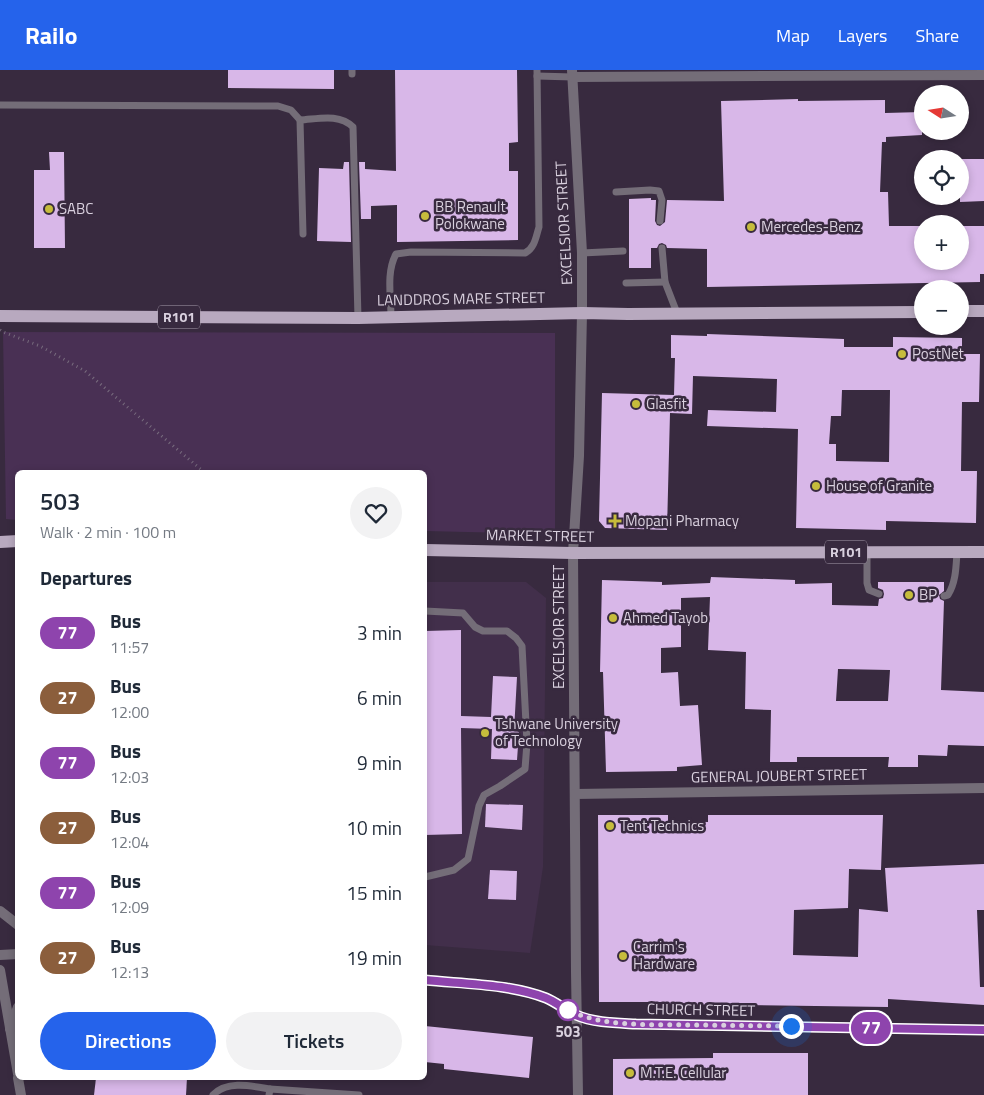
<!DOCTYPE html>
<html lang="en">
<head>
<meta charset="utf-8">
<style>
	:root { --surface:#fff; --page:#f2f2f3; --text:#1f2937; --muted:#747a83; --accent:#2563eb }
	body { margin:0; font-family:"Titillium Web",sans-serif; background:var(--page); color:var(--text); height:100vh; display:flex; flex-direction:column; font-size:19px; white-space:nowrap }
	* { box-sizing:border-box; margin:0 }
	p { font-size:16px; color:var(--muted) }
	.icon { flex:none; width:28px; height:28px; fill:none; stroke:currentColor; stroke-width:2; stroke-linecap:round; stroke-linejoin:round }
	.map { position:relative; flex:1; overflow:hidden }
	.sheet { position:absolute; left:15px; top:400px; width:412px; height:610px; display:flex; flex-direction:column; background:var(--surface); border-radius:8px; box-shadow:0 2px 8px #0003 }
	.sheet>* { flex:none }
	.badge { padding:0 10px; border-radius:16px; font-size:18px; line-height:32px }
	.needle { width:32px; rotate:282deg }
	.fabs { position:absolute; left:914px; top:15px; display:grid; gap:10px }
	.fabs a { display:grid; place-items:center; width:55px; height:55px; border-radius:50%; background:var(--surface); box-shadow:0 2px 8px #0003; font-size:25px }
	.you { position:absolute; width:25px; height:25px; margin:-12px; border:4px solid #fff; border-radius:50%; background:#1a73e8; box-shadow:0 0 0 8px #1a73e833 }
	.map>.badge { position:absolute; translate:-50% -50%; box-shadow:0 0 0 2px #fff }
	h2 { padding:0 25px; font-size:19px; line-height:45px }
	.round { display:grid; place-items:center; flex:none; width:52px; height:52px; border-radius:26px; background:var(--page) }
	.head { display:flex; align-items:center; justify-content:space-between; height:85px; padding:0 25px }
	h1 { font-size:24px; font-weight:600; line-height:38px }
	.primary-button { display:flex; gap:10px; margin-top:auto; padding:10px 25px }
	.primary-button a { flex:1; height:58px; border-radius:30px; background:var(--accent); color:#fff; font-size:20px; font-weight:600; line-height:58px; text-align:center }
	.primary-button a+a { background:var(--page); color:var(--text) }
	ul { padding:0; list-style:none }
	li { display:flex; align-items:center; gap:15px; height:65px; padding:0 25px }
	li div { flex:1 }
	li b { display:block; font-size:19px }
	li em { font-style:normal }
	li .badge { min-width:55px; font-weight:700; text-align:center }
	header { display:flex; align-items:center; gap:30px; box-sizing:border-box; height:70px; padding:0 25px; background:var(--accent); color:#fff }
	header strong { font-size:24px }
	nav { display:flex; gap:28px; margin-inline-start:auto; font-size:18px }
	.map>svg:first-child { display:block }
	.built { fill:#422f4b }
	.green { fill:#493054 }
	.building { fill:#d8b7e8; fill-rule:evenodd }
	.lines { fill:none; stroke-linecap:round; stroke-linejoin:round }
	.path { stroke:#786c7e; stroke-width:3; stroke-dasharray:1 4; stroke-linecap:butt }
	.lane { stroke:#746d78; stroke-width:7 }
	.street { stroke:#746d78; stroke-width:10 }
	.primary { stroke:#b8a9bf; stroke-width:12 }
	.line-casing { stroke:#fff; stroke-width:11 }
	.line { stroke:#8e44ad; stroke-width:8 }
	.walk { stroke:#d9d0de; stroke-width:5; stroke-dasharray:0 9 }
	.poi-dot { fill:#c6bc3c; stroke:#382a3f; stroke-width:2 }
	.stop-dot { fill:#fff; stroke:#8e44ad; stroke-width:2.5 }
	.labels { text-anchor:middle; stroke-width:5; stroke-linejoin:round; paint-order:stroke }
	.shield { fill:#382a3f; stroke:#a99eae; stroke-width:1 }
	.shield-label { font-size:14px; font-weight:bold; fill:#d9d0de }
	.poi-label { font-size:15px; fill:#d9d0de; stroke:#382a3f; text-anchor:start }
	.street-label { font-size:15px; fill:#d9d0de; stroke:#382a3f }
	.stop-label { font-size:15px; font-weight:bold; fill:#d9d0de; stroke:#382a3f }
</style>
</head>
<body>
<header>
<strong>Railo</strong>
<nav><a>Map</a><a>Layers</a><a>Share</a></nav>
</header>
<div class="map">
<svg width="984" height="1025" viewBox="0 0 984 1025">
	<rect width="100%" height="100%" fill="#382a3f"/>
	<path class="built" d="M425 512H526L546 528 543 797 530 883 425 875Z"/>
	<path class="green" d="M3 262 555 263V464L425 461V402H18L17 450 6 449Z"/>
	<g class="building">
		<path d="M228 0H334V19L228 18Z"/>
		<path d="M395 0H517L518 72 509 73V101H518V170L397 172V135L371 136V149H361L359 92H365V99L396 101Z"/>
		<path d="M798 29V31L885 30V43L922 42V65L886 67V72H882L880 122H888L889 156H922V191H960V156H984V204H980V212L707 217V179L667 178 666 175 662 173 659 174 657 178H651V198H629V129L651 128V130H656L655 151 657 155 660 156 665 152 667 130 724 131 721 31Z"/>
		<path d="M49 82H64L65 178H34V100H50Z"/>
		<path d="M960 89H984V131L960 132Z"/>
		<path d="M344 92H349L351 172 317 171 319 98 343 99Z"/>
		<path d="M707 264 844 269V277H893V267L962 268V284H980L979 332H962L961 401H977L976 453 886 451V460L796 458 798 359 707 356 708 340 776 342 777 309 693 306 692 344 670 343 667 460 605 458 599 451 602 323 674 325 675 288H671V265L707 266ZM842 320H890L889 392 836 391V374H829L831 346H841Z"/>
		<path d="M711 507 795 510V514L832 513V535L878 536 879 529 883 528 884 524 883 520 878 518V512H944V521L939 525 940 529 944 531 941 620 984 622V676L948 675 947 686 918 685V697H888L889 687H797V692H770L771 640 745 639 746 582 708 580 710 527 681 528V577L661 578V603L678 602 680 636 698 635 702 695 677 697V701L606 702 603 602H600L602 510 662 512V515L710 513ZM838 599 890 600 888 631H836Z"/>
		<path d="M461 560V646L491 647 493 606 517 607 514 661 519 662 517 690 491 689 492 659 461 658 462 764 425 765V561Z"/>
		<path d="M486 734 523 735 522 760 485 757Z"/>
		<path d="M598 745H668V751L708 752V745H883L881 800 849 799 848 838 794 840 793 885 858 887 859 839 888 842 885 798 984 794V840H977L980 917H984V935L888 929V937L663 934V932H599Z"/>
		<path d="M490 800 517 801 516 830 488 829Z"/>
		<path d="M425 956 533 967 529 1008 444 999V994L425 992Z"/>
		<path d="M713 983H808V1025H613V989L713 988Z"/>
		<path d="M96 1008H187L186 1025H94Z"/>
	</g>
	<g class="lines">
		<path class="path" d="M0 260 3 262 40 276 85 301 204 402"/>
		<g class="lane">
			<path d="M352 0V4"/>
			<path d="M537 6 573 7"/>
			<path d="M0 35 278 36 291 40 300 50 303 164"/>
			<path d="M300 50C318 49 339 43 353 57L358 248"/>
			<path d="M616 122 650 120 659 121 662 130 660 151"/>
			<path d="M662 178 665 212 677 243"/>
			<path d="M582 183 623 181"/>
			<path d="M626 213 665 212"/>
			<path d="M391 247C391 227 386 202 396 184L411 182 525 183C535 178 536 166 539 157L537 0"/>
			<path d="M867 482V513L869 520 879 524"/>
			<path d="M944 526 948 525C956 512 956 497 957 482"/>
			<path d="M425 541 463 543 475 557 483 561H507L516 568 522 576 527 673 525 699 500 716 484 725 479 736 468 789 454 800 425 807"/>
			<path d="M213 1025C227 1010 252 1016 270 1019"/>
			<path d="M269 1025 270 1019 359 1025"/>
		</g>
		<g class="street">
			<path d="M572 0 582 183V243L579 386 573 483 576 902 578 1025"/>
			<path d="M573 7 984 5"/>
			<path d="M575 724 984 718"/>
			<path d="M0 841 18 855"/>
			<path d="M0 885 18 884"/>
			<path d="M0 900 18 1004"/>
			<path d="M425 910C463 914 511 914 546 928 556 932 565 940 576 945 594 953 617 953 636 954L984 960"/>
			<path d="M10 959 18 937"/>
			<path d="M18 1008 21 1025"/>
		</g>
		<g class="primary">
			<path d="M960 241H984"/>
			<path d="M0 246 358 248 582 243 628 244 922 242"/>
			<path d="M0 472 18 471"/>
			<path d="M425 480 573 483 984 482"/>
		</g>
	</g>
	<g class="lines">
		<g class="line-casing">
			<path id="line" d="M425 910C464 914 510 914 546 928 556 932 565 940 576 945 594 953 617 953 636 954L984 960"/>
		</g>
		<use href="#line" class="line"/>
		<path class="walk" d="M568 940 562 937C600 958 647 954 690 955 724 955 757 956 791 956"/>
	</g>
	<g class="poi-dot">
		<circle cx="49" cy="139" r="5"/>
		<circle cx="425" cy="146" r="5"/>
		<circle cx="751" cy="157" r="5"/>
		<circle cx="902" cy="284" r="5"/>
		<circle cx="636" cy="334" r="5"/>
		<circle cx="816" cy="416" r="5"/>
		<path d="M612.5 443.5h5v5h5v5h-5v5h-5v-5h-5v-5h5z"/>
		<circle cx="909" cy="525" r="5"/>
		<circle cx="613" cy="548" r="5"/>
		<circle cx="485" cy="663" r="5"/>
		<circle cx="610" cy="756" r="5"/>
		<circle cx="623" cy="886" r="5"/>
		<circle cx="630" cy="1003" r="5"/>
	</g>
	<circle class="stop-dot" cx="568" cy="940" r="10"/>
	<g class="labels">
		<g class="shield">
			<rect x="158" y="235.5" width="42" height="23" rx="4"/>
			<rect x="825" y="470.5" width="42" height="23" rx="4"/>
		</g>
		<g class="shield-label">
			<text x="179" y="252">R101</text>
			<text x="846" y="487">R101</text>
		</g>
		<g class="poi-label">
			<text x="435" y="142">BB Renault<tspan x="435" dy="17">Polokwane</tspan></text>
			<text x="59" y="144">SABC</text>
			<text x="761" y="162">Mercedes-Benz</text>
			<text x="912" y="289">PostNet</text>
			<text x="646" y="339">Glasfit</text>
			<text x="826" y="421">House of Granite</text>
			<text x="625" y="456">Mopani Pharmacy</text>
			<text x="919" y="530">BP</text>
			<text x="623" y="553">Ahmed Tayob</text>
			<text x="495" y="659">Tshwane University<tspan x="495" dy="17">of Technology</tspan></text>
			<text x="620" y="761">Tent Technics</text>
			<text x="633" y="882">Carrim's<tspan x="633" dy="17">Hardware</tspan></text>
			<text x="640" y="1008">M.T.E. Cellular</text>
		</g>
		<g class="street-label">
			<text transform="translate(564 153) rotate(-93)" y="5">EXCELSIOR STREET</text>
			<text transform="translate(461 229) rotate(-1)" y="5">LANDDROS MARE STREET</text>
			<text transform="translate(540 466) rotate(1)" y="5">MARKET STREET</text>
			<text transform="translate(559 557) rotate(-90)" y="5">EXCELSIOR STREET</text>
			<text transform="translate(779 706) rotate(-1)" y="5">GENERAL JOUBERT STREET</text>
			<text transform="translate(701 940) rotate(1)" y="5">CHURCH STREET</text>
		</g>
		<g class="stop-label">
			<text x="568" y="967">503</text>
		</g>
	</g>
</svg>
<div class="fabs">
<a><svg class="needle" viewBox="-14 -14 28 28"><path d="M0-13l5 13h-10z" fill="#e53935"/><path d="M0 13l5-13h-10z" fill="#747a83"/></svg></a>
<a><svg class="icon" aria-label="locate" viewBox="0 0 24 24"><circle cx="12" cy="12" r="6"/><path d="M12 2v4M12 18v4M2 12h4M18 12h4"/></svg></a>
<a>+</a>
<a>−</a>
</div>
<div class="you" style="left:791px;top:956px"></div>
<b class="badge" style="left:871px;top:958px;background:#8e44ad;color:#fff">77</b>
<section class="sheet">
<div class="head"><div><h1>503</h1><p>Walk · 2 min · 100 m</p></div><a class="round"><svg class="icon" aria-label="heart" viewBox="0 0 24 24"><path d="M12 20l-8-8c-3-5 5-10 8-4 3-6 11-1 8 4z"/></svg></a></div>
<h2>Departures</h2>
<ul>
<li><span class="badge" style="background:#8e44ad;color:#fff">77</span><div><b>Bus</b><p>11:57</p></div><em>3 min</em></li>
<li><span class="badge" style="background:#8b5e3c;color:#fff">27</span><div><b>Bus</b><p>12:00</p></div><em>6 min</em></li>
<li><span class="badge" style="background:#8e44ad;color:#fff">77</span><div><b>Bus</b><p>12:03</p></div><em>9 min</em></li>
<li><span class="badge" style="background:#8b5e3c;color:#fff">27</span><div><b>Bus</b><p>12:04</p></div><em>10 min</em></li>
<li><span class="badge" style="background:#8e44ad;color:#fff">77</span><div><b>Bus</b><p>12:09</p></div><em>15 min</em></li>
<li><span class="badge" style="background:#8b5e3c;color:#fff">27</span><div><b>Bus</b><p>12:13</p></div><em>19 min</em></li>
</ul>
<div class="primary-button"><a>Directions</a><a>Tickets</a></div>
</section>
</div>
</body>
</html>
